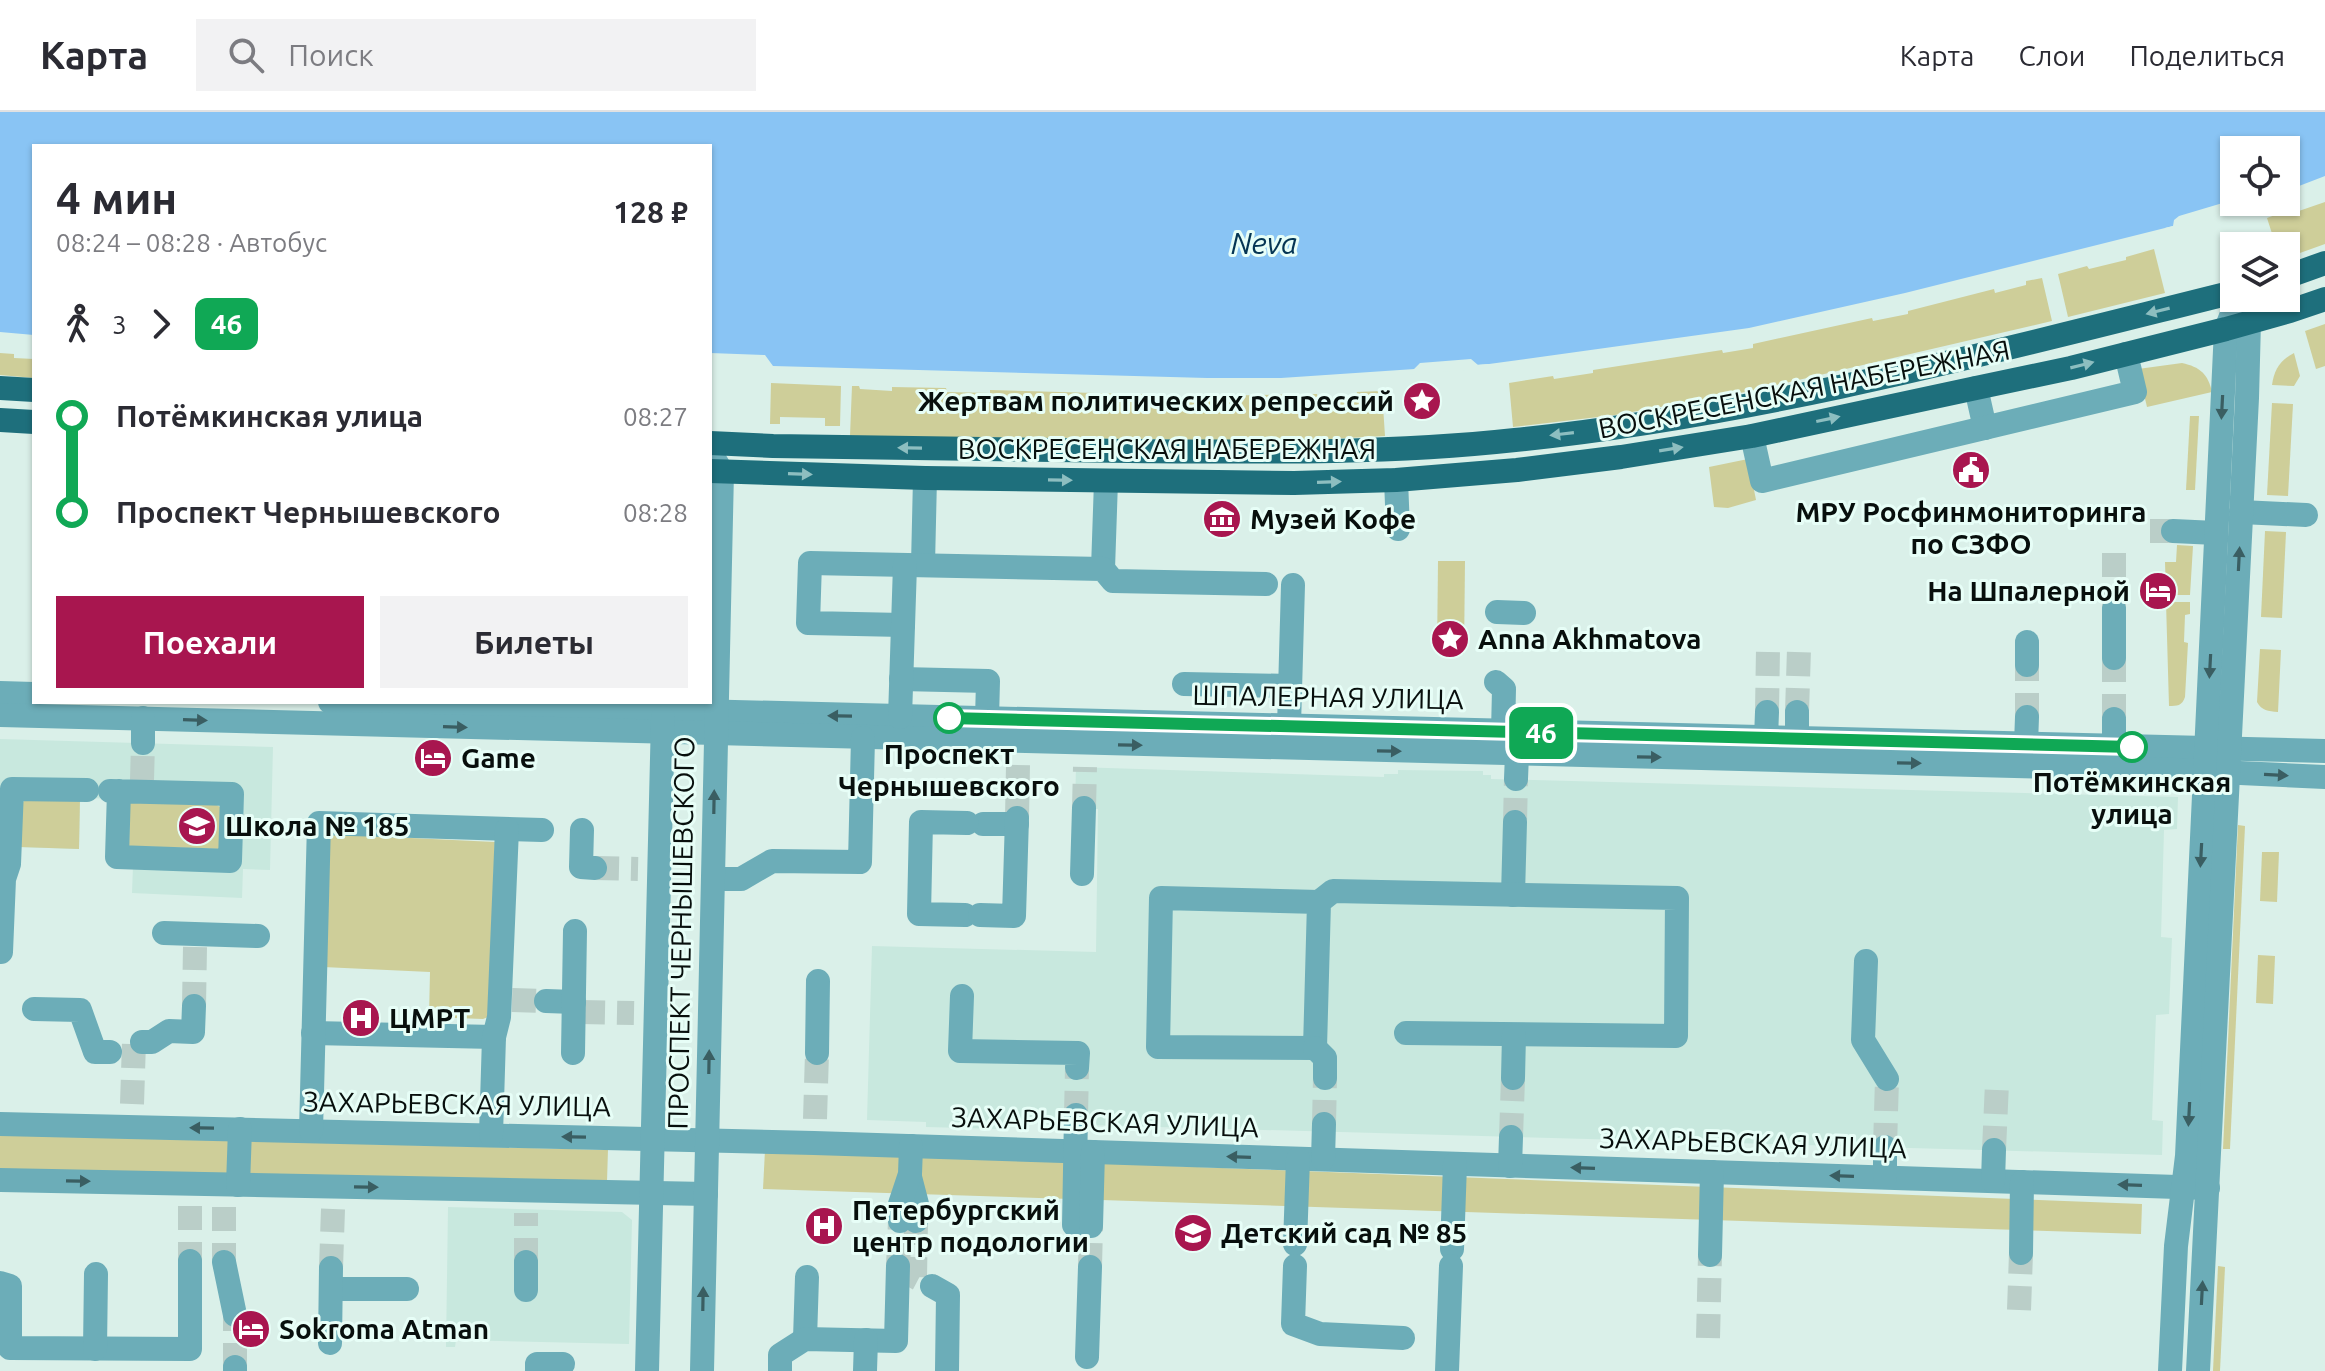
<!DOCTYPE html>
<html lang="ru">
<head>
<meta charset="utf-8">
<style>
	:root { --surface:#fff; --page:#f2f2f3; --text:#2b2b33; --muted:#7c7c81; --line:#e1e1e2; --accent:#a8164f }
	body { margin:0; font-family:Ubuntu,sans-serif; background:var(--page); color:var(--text); height:100vh; display:flex; flex-direction:column; font-size:30px; white-space:nowrap }
	* { box-sizing:border-box; margin:0 }
	p { font-size:26px; color:var(--muted) }
	.icon { flex:none; width:44px; height:44px; fill:none; stroke:currentColor; stroke-width:2; stroke-linecap:round; stroke-linejoin:round }
	.map { position:relative; flex:1; overflow:hidden }
	.drawer { position:absolute; left:32px; top:32px; width:680px; height:560px; display:flex; flex-direction:column; background:var(--surface); border-radius:0px; box-shadow:0 2px 6px #0004 }
	.drawer>* { flex:none }
	.badge { padding:0 16px; border-radius:12px; font-size:28px; line-height:52px }
	.tools { position:absolute; left:2220px; top:24px; display:grid; gap:16px }
	.tools a { display:grid; place-items:center; width:80px; height:80px; border-radius:0px; background:var(--surface); box-shadow:0 2px 6px #0004; font-size:40px }
	.map>.badge { position:absolute; translate:-50% -50%; box-shadow:0 0 0 4px #fff }
	.legs { display:flex; align-items:center; gap:12px; height:88px; padding:0 24px; font-size:26px }
	.legs p { margin-inline-start:auto }
	.head { display:flex; align-items:center; justify-content:space-between; height:136px; padding:0 24px }
	h1 { font-size:44px; font-weight:700; line-height:60px }
	.primary-button { display:flex; gap:16px; margin-top:auto; padding:16px 24px }
	.primary-button a { flex:1; height:92px; border-radius:0px; background:var(--accent); color:#fff; font-size:32px; font-weight:700; line-height:92px; text-align:center }
	.primary-button a+a { background:var(--page); color:var(--text) }
	ul { padding:0 24px; list-style:none }
	li { display:flex; align-items:center; gap:28px; height:96px; font-size:30px }
	li i { display:grid; place-items:center; width:12px; height:100%; margin:0 10px; background:currentColor }
	li i::after { content:''; width:20px; height:20px; margin:-10px; border:6px solid; border-radius:50%; background:var(--surface) }
	li p { margin-inline-start:auto }
	li:first-child i { background:linear-gradient(#0000 50%,currentColor 0) }
	li:last-child i { background:linear-gradient(currentColor 50%,#0000 0) }
	header { display:flex; align-items:center; gap:48px; box-sizing:border-box; height:112px; padding:0 40px; background:var(--surface); border-bottom:2px solid var(--line) }
	header strong { font-size:38px }
	nav { display:flex; gap:44px; margin-inline-start:auto; font-size:28px }
	.search { width:560px; height:72px; background:var(--page); display:flex; align-items:center; gap:20px; box-sizing:border-box; padding:0 28px; border-radius:0px; color:var(--muted); font-size:30px }
	.map>svg:first-child { display:block }
	.built { fill:#c8e8de }
	.green { fill:#cece99 }
	.water { fill:#89c4f4 }
	.pier { fill:#daf0e9 }
	.lines { fill:none; stroke-linecap:round; stroke-linejoin:round }
	.minor-tunnel { stroke:#bacec8; stroke-width:24; stroke-dasharray:24 12; stroke-linecap:butt }
	.minor { stroke:#6cadb8; stroke-width:24 }
	.major { stroke:#1e6f7c; stroke-width:24 }
	.oneway { fill:#8dbec0 }
	.oneway2 { fill:#3a5e62 }
	.line-1-casing { stroke:#fff; stroke-width:18 }
	.line-1 { stroke:#10a855; stroke-width:12 }
	.stop-1-dot { fill:#fff; stroke:#10a855; stroke-width:4 }
	.labels { text-anchor:middle; stroke-width:6; stroke-linejoin:round; paint-order:stroke }
	.street-label { font-size:28px; fill:#080f0d; stroke:#e7fef7 }
	.poi-label { font-size:28px; font-weight:bold; fill:#080f0d; stroke:#e7fef7; text-anchor:start }
	.stop-label { font-size:28px; font-weight:bold; fill:#080f0d; stroke:#e7fef7 }
	.water-label { font-size:30px; font-style:italic; fill:#053554; stroke:#e7fef7 }
</style>
</head>
<body>
<header>
<strong>Карта</strong>
<div class="search"><svg class="icon" aria-label="search" viewBox="0 0 24 24"><circle cx="10" cy="10" r="6"/><path d="M15 15l6 6"/></svg>Поиск</div>
<nav><a>Карта</a><a>Слои</a><a>Поделиться</a></nav>
</header>
<div class="map">
<svg width="2325" height="1259" viewBox="0 0 2325 1259">
	<rect width="100%" height="100%" fill="#daf0e9"/>
	<g class="built">
		<path d="M0 627 273 635 270 758 243 757 242 786 132 781 133 754 123 687 80 686 79 737 19 735 0 723Z"/>
		<path d="M1076 655 1384 665V662H1398V658L1483 659V663H1491V667L2178 685 2177 717 2164 718 2161 825 2172 826 2169 902 2156 903 2152 1008 2163 1009 2162 1043 1088 1013V1004L1064 1012 1003 1010 1002 1017 926 1015V1010L867 1008 872 834 1096 840 1098 697 1075 696Z"/>
		<path d="M448 1095 622 1100 632 1108 629 1232 456 1228 455 1235H446Z"/>
	</g>
	<g class="green">
		<path d="M2325 90V132L2286 146V134H2276L2267 106 2291 97 2293 101Z"/>
		<path d="M2154 137 2165 181 2068 205 2058 162 2087 154 2089 157 2126 148V145Z"/>
		<path d="M2042 166 2052 209 1751 279 1615 303 1513 315 1509 271 1553 264 1554 267 1593 261V258L1722 238 1723 241 1753 236V232L1872 206 1873 209 1908 202V199L1994 177 1995 181 2026 173V169Z"/>
		<path d="M2325 212V254L2316 257 2305 219Z"/>
		<path d="M0 241 14 242V246L34 247V266L0 263Z"/>
		<path d="M2294 241 2300 264 2294 274 2272 273C2274 258 2280 248 2294 241Z"/>
		<path d="M2182 251C2200 255 2208 262 2212 280L2147 295 2138 257Z"/>
		<path d="M771 271 841 274 840 314H825V306L780 305V312H770Z"/>
		<path d="M852 274H859L860 277 892 279V275L946 276 947 280 990 281V278L1165 283 1166 287 1205 288V284L1317 282 1318 286 1356 284 1357 280 1382 279 1385 324 1293 329 850 324Z"/>
		<path d="M2272 291 2293 292 2288 384 2267 383Z"/>
		<path d="M2190 304H2199L2195 378H2186Z"/>
		<path d="M1748 347 1756 388 1728 396 1714 395 1709 355Z"/>
		<path d="M2265 419 2286 420 2282 506 2261 505Z"/>
		<path d="M2177 433 2193 434 2190 483H2166L2165 450H2176Z"/>
		<path d="M1438 449H1465L1464 542 1437 541Z"/>
		<path d="M2166 490H2190V502L2185 503 2184 530 2188 531 2185 585C2182 594 2177 594 2169 594Z"/>
		<path d="M2260 537 2281 538 2278 600C2268 599 2262 599 2257 590Z"/>
		<path d="M80 686 79 737 19 735 22 691 26 687Z"/>
		<path d="M130 691H213L220 695 219 737 129 734Z"/>
		<path d="M2238 713 2245 714 2230 1037H2223Z"/>
		<path d="M327 722 495 730 488 905 483 907 429 905 430 860 323 855Z"/>
		<path d="M2262 740H2279L2277 790 2260 789Z"/>
		<path d="M2258 843 2275 844 2273 892 2256 891Z"/>
		<path d="M0 1023 608 1038 607 1069 0 1057Z"/>
		<path d="M765 1038 2142 1092 2141 1122 763 1077Z"/>
		<path d="M2218 1154 2225 1155 2220 1259H2213Z"/>
	</g>
	<path class="water" d="M0 0H2325V64L2286 79V38H2234V90H2254L2185 111 1905 181 1749 216 1489 252 1281 266H1207L773 254 765 243 710 241V34H34V223L0 220Z"/>
	<g class="pier">
		<path d="M2226 90 2231 91 2235 96 2244 93 2246 97 2167 120 2165 116 2173 114 2174 108 2179 104Z"/>
		<path d="M1471 247 1478 253 1489 252 1490 256 1403 263V259L1413 258 1420 251Z"/>
	</g>
	<g class="lines">
		<g class="minor-tunnel">
			<path d="M2150 419H2173"/>
			<path d="M2114 441V497"/>
			<path d="M2114 546V607"/>
			<path d="M1767 600 1768 537"/>
			<path d="M1797 600 1799 537"/>
			<path d="M2027 605V553"/>
			<path d="M142 668 143 631"/>
			<path d="M1084 696 1085 655"/>
			<path d="M1017 706 1018 653"/>
			<path d="M1515 710 1516 667"/>
			<path d="M595 756 638 757"/>
			<path d="M512 888 546 889"/>
			<path d="M194 894 195 835"/>
			<path d="M581 900 634 901"/>
			<path d="M132 992 134 930H142"/>
			<path d="M1076 1003 1077 956"/>
			<path d="M815 1007 817 941"/>
			<path d="M1324 1012 1325 966"/>
			<path d="M1511 1025 1513 966"/>
			<path d="M1885 1035 1887 967"/>
			<path d="M1994 1038 1997 971"/>
			<path d="M190 1094V1149"/>
			<path d="M224 1095V1150"/>
			<path d="M916 1109 915 1165 932 1174"/>
			<path d="M526 1150V1101"/>
			<path d="M898 1154 900 1109"/>
			<path d="M1090 1155 1091 1114"/>
			<path d="M331 1156 333 1097"/>
			<path d="M2019 1198 2021 1141"/>
			<path d="M1708 1226 1710 1143"/>
			<path d="M235 1255V1203"/>
		</g>
		<g class="minor">
			<path d="M1976 276 1985 316"/>
			<path d="M1752 324 1762 369 2135 280 2126 242"/>
			<path d="M1396 368 1398 417"/>
			<path d="M2241 400 2306 403"/>
			<path d="M2173 419 2216 421"/>
			<path d="M923 453 925 366"/>
			<path d="M1103 457 1106 369"/>
			<path d="M1497 500 1524 501"/>
			<path d="M903 513 808 511 810 451 1103 457 1113 469 1266 472"/>
			<path d="M2114 546V497"/>
			<path d="M2027 553V530"/>
			<path d="M901 567 988 569 987 607"/>
			<path d="M1496 570 1504 577 1503 620"/>
			<path d="M1184 572 1290 574"/>
			<path d="M0 581 34 582"/>
			<path d="M330 590 2325 639"/>
			<path d="M0 603 2176 658 2325 665"/>
			<path d="M900 605 905 453"/>
			<path d="M2114 607V635"/>
			<path d="M1289 614 1293 473"/>
			<path d="M1766 626 1767 600"/>
			<path d="M1797 627V600"/>
			<path d="M143 631V606"/>
			<path d="M2026 632 2027 605"/>
			<path d="M1516 667 1517 642"/>
			<path d="M110 679 232 682 230 749 117 745 119 679"/>
			<path d="M983 712H1017"/>
			<path d="M582 718 581 755 595 756"/>
			<path d="M1082 762 1084 696"/>
			<path d="M713 767H741L772 749 860 750 863 626"/>
			<path d="M1513 783 1515 710"/>
			<path d="M1319 790 1161 786 1158 935 1315 936 1319 790 1333 779 1677 786 1676 924 1406 921"/>
			<path d="M965 803 919 802 921 710 967 711"/>
			<path d="M980 803 1014 804 1017 706"/>
			<path d="M164 821 258 824"/>
			<path d="M1 840 4 767 9 752 12 677 87 678"/>
			<path d="M1866 849 1863 928 1887 967"/>
			<path d="M962 884 960 939 1078 941 1077 956"/>
			<path d="M546 889 574 890"/>
			<path d="M34 897 80 898 95 940H110"/>
			<path d="M313 921 494 925"/>
			<path d="M142 930H152L169 919 193 920 194 894"/>
			<path d="M1315 936 1325 946V966"/>
			<path d="M573 941 575 819"/>
			<path d="M817 941 818 869"/>
			<path d="M1513 966 1514 923"/>
			<path d="M0 1012 814 1031 2208 1076"/>
			<path d="M311 1019 319 711 542 718"/>
			<path d="M491 1023 494 925 499 905 507 717"/>
			<path d="M1323 1047 1324 1012"/>
			<path d="M1510 1054 1511 1025"/>
			<path d="M910 1065 917 1092 916 1109"/>
			<path d="M1885 1065V1035"/>
			<path d="M0 1068 706 1082"/>
			<path d="M1993 1069 1994 1038"/>
			<path d="M238 1073 240 1017"/>
			<path d="M900 1109V1092L910 1062 911 1034"/>
			<path d="M1074 1113 1076 1003"/>
			<path d="M1091 1114 1093 1040"/>
			<path d="M1295 1132 1298 1047"/>
			<path d="M1452 1137 1455 1052"/>
			<path d="M2021 1141 2022 1070"/>
			<path d="M1710 1143 1712 1060"/>
			<path d="M224 1150 235 1203"/>
			<path d="M1295 1154 1293 1212 1320 1222 1403 1226"/>
			<path d="M0 1171 10 1174V1236L190 1237V1149"/>
			<path d="M932 1174 948 1183 947 1258"/>
			<path d="M331 1177H407"/>
			<path d="M526 1178V1150"/>
			<path d="M805 1227 807 1165"/>
			<path d="M330 1231 331 1156"/>
			<path d="M95 1237 96 1162"/>
			<path d="M1087 1245 1090 1155"/>
			<path d="M235 1259V1255"/>
			<path d="M537 1259V1252H563"/>
			<path d="M647 1259 663 606"/>
			<path d="M702 1259 722 360 710 340"/>
			<path d="M780 1259V1243L805 1227 896 1229 898 1154"/>
			<path d="M865 1259 866 1228"/>
			<path d="M1447 1259 1451 1154"/>
			<path d="M2170 1259 2176 1134 2187 1044 2226 217 2238 186"/>
			<path d="M2198 1259 2247 286 2249 210 2244 191"/>
		</g>
		<g class="major">
			<path d="M2286 165 2325 151"/>
			<path d="M0 276 34 278"/>
			<path d="M0 308 34 310"/>
			<path d="M710 331 773 334C892 336 1011 337 1129 339 1258 340 1387 342 1515 328 1759 303 1997 239 2234 180"/>
			<path d="M710 359 925 366 1294 371 1396 368 1517 358 1621 345 1752 324 1976 276 2071 256 2226 217 2290 199 2325 187"/>
		</g>
	</g>
	<defs><path id="oneway-solid" d="M-6-.8H1V-3.2L6.5 0L1 3.2V.8H-6Z" transform="scale(2)"/></defs>
	<g class="oneway">
		<use href="#oneway-solid" transform="translate(2158 199) rotate(166)"/>
		<use href="#oneway-solid" transform="translate(2082 253) rotate(-14)"/>
		<use href="#oneway-solid" transform="translate(1828 307) rotate(-12)"/>
		<use href="#oneway-solid" transform="translate(1562 322) rotate(173)"/>
		<use href="#oneway-solid" transform="translate(910 336) rotate(-179)"/>
		<use href="#oneway-solid" transform="translate(1671 337) rotate(-9)"/>
		<use href="#oneway-solid" transform="translate(800 362) rotate(2)"/>
		<use href="#oneway-solid" transform="translate(1060 368) rotate(1)"/>
		<use href="#oneway-solid" transform="translate(1329 370) rotate(-2)"/>
	</g>
	<g class="oneway2">
		<use href="#oneway-solid" transform="translate(2222 295) rotate(93)"/>
		<use href="#oneway-solid" transform="translate(2239 447) rotate(-87)"/>
		<use href="#oneway-solid" transform="translate(2210 554) rotate(93)"/>
		<use href="#oneway-solid" transform="translate(840 604) rotate(-179)"/>
		<use href="#oneway-solid" transform="translate(195 608) rotate(2)"/>
		<use href="#oneway-solid" transform="translate(455 615) rotate(2)"/>
		<use href="#oneway-solid" transform="translate(1130 633) rotate(1)"/>
		<use href="#oneway-solid" transform="translate(1389 639) rotate(1)"/>
		<use href="#oneway-solid" transform="translate(1649 645) rotate(1)"/>
		<use href="#oneway-solid" transform="translate(1909 651) rotate(1)"/>
		<use href="#oneway-solid" transform="translate(2276 663) rotate(3)"/>
		<use href="#oneway-solid" transform="translate(714 690) rotate(-89)"/>
		<use href="#oneway-solid" transform="translate(2201 743) rotate(93)"/>
		<use href="#oneway-solid" transform="translate(709 950) rotate(-89)"/>
		<use href="#oneway-solid" transform="translate(2189 1002) rotate(93)"/>
		<use href="#oneway-solid" transform="translate(202 1016) rotate(-179)"/>
		<use href="#oneway-solid" transform="translate(574 1025) rotate(-179)"/>
		<use href="#oneway-solid" transform="translate(1239 1045) rotate(-178)"/>
		<use href="#oneway-solid" transform="translate(1583 1056) rotate(-178)"/>
		<use href="#oneway-solid" transform="translate(1842 1064) rotate(-178)"/>
		<use href="#oneway-solid" transform="translate(78 1069) rotate(1)"/>
		<use href="#oneway-solid" transform="translate(2130 1073) rotate(-178)"/>
		<use href="#oneway-solid" transform="translate(366 1075) rotate(1)"/>
		<use href="#oneway-solid" transform="translate(2202 1181) rotate(-87)"/>
		<use href="#oneway-solid" transform="translate(703 1187) rotate(-89)"/>
	</g>
	<g class="lines">
		<g class="line-1-casing">
			<path id="line-1" d="M949 606 2132 635"/>
		</g>
		<use href="#line-1" class="line-1"/>
	</g>
	<defs>
		<g id="sight-disc" transform="scale(2)"><circle r="9.5" fill="#a8164f" stroke="#e7fef7"/><path d="M0-6L1.8-2.2L6-1.7L2.9 1.2L3.7 5.4L0 3.3L-3.7 5.4L-2.9 1.2L-6-1.7L-1.8-2.2Z" fill="#fff"/></g>
		<g id="civic-disc" transform="scale(2)"><circle r="9.5" fill="#a8164f" stroke="#e7fef7"/><path d="M-.6-6.5H3V-4.5H.6V-3L4-1V1h2V6H-6V1h2V-1L-.6-3ZM-1.2 2.5V6h2.4V2.5Z" fill="#fff"/></g>
		<g id="museum-disc" transform="scale(2)"><circle r="9.5" fill="#a8164f" stroke="#e7fef7"/><path d="M0-6L6-3V-2H-6V-3ZM-5-1h2V3h-2ZM-1-1h2V3h-2ZM3-1h2V3H3ZM-6 4H6V6H-6Z" fill="#fff"/></g>
		<g id="hotel-disc" transform="scale(2)"><circle r="9.5" fill="#a8164f" stroke="#e7fef7"/><path d="M-6-4.5h1.5V1H6V5H4.5V3h-9V5H-6ZM-4 0a1.8 1.8 0 1 1 3.6 0ZM.5 0V-2.5h3Q6-2.5 6 0Z" fill="#fff"/></g>
		<g id="school-disc" transform="scale(2)"><circle r="9.5" fill="#a8164f" stroke="#e7fef7"/><path d="M0-5L7-2L0 1L-7-2ZM-4 1L0 2.5L4 1V4Q0 6-4 4Z" fill="#fff"/></g>
		<g id="hospital-disc" transform="scale(2)"><circle r="9.5" fill="#a8164f" stroke="#e7fef7"/><path d="M-5-5h3v3.5h4V-5h3V5h-3V1.5h-4V5h-3Z" fill="#fff"/></g>
	</defs>
	<g fill-rule="evenodd">
		<use href="#sight-disc" x="1422" y="289"/>
		<use href="#civic-disc" x="1971" y="358"/>
		<use href="#museum-disc" x="1222" y="407"/>
		<use href="#hotel-disc" x="2158" y="479"/>
		<use href="#sight-disc" x="1450" y="527"/>
		<use href="#hotel-disc" x="433" y="646"/>
		<use href="#school-disc" x="197" y="714"/>
		<use href="#hospital-disc" x="361" y="906"/>
		<use href="#hospital-disc" x="824" y="1114"/>
		<use href="#school-disc" x="1193" y="1121"/>
		<use href="#hotel-disc" x="251" y="1217"/>
	</g>
	<g class="stop-1-dot">
		<circle cx="949" cy="606" r="14"/>
		<circle cx="2132" cy="635" r="14"/>
	</g>
	<g class="labels">
		<g class="street-label">
			<text transform="translate(1804 277) rotate(-11)" y="10">ВОСКРЕСЕНСКАЯ НАБЕРЕЖНАЯ</text>
			<text x="1167" y="347">ВОСКРЕСЕНСКАЯ НАБЕРЕЖНАЯ</text>
			<text transform="translate(1328 585) rotate(1)" y="10">ШПАЛЕРНАЯ УЛИЦА</text>
			<text transform="translate(681 821) rotate(-89)" y="10">ПРОСПЕКТ ЧЕРНЫШЕВСКОГО</text>
			<text transform="translate(457 992) rotate(1)" y="10">ЗАХАРЬЕВСКАЯ УЛИЦА</text>
			<text transform="translate(1105 1010) rotate(2)" y="10">ЗАХАРЬЕВСКАЯ УЛИЦА</text>
			<text transform="translate(1753 1031) rotate(2)" y="10">ЗАХАРЬЕВСКАЯ УЛИЦА</text>
		</g>
		<g class="poi-label">
			<text x="1394" y="299" text-anchor="end">Жертвам политических репрессий</text>
			<text x="1971" y="410" text-anchor="middle">МРУ Росфинмониторинга<tspan x="1971" dy="32">по СЗФО</tspan></text>
			<text x="1250" y="417">Музей Кофе</text>
			<text x="2130" y="489" text-anchor="end">На Шпалерной</text>
			<text x="1478" y="537">Anna Akhmatova</text>
			<text x="461" y="656">Game</text>
			<text x="225" y="724">Школа № 185</text>
			<text x="389" y="916">ЦМРТ</text>
			<text x="852" y="1108">Петербургский<tspan x="852" dy="32">центр подологии</tspan></text>
			<text x="1221" y="1131">Детский сад № 85</text>
			<text x="279" y="1227">Sokroma Atman</text>
		</g>
		<g class="stop-label">
			<text x="949" y="652">Проспект<tspan x="949" dy="32">Чернышевского</tspan></text>
			<text x="2132" y="680">Потёмкинская<tspan x="2132" dy="32">улица</tspan></text>
		</g>
		<g class="water-label">
			<text x="1264" y="142">Neva</text>
		</g>
	</g>
</svg>
<div class="tools">
<a><svg class="icon" aria-label="locate" viewBox="0 0 24 24"><circle cx="12" cy="12" r="6"/><path d="M12 2v4M12 18v4M2 12h4M18 12h4"/></svg></a>
<a><svg class="icon" aria-label="layers" viewBox="0 0 24 24"><path d="M12 4l9 5-9 5-9-5zM3 14l9 5 9-5"/></svg></a>
</div>
<b class="badge" style="left:1541px;top:621px;background:#10a855;color:#fff">46</b>
<section class="drawer">
<div class="head"><div><h1>4 мин</h1><p>08:24 – 08:28 · Автобус</p></div><b>128 ₽</b></div>
<div class="legs"><svg class="icon" aria-label="walk" viewBox="0 0 24 24"><circle cx="13" cy="4" r="2"/><path d="M13 8l-2 6 4 7M11 14l-3 7M7 12l3-4h3l4 4"/></svg>3<svg class="icon" aria-label="forward" viewBox="0 0 24 24"><path d="M9 5l7 7-7 7"/></svg><b class="badge" style="background:#10a855;color:#fff">46</b></div>
<ul>
<li><i style="color:#10a855"></i><b>Потёмкинская улица</b><p>08:27</p></li>
<li><i style="color:#10a855"></i><b>Проспект Чернышевского</b><p>08:28</p></li>
</ul>
<div class="primary-button"><a>Поехали</a><a>Билеты</a></div>
</section>
</div>
</body>
</html>
